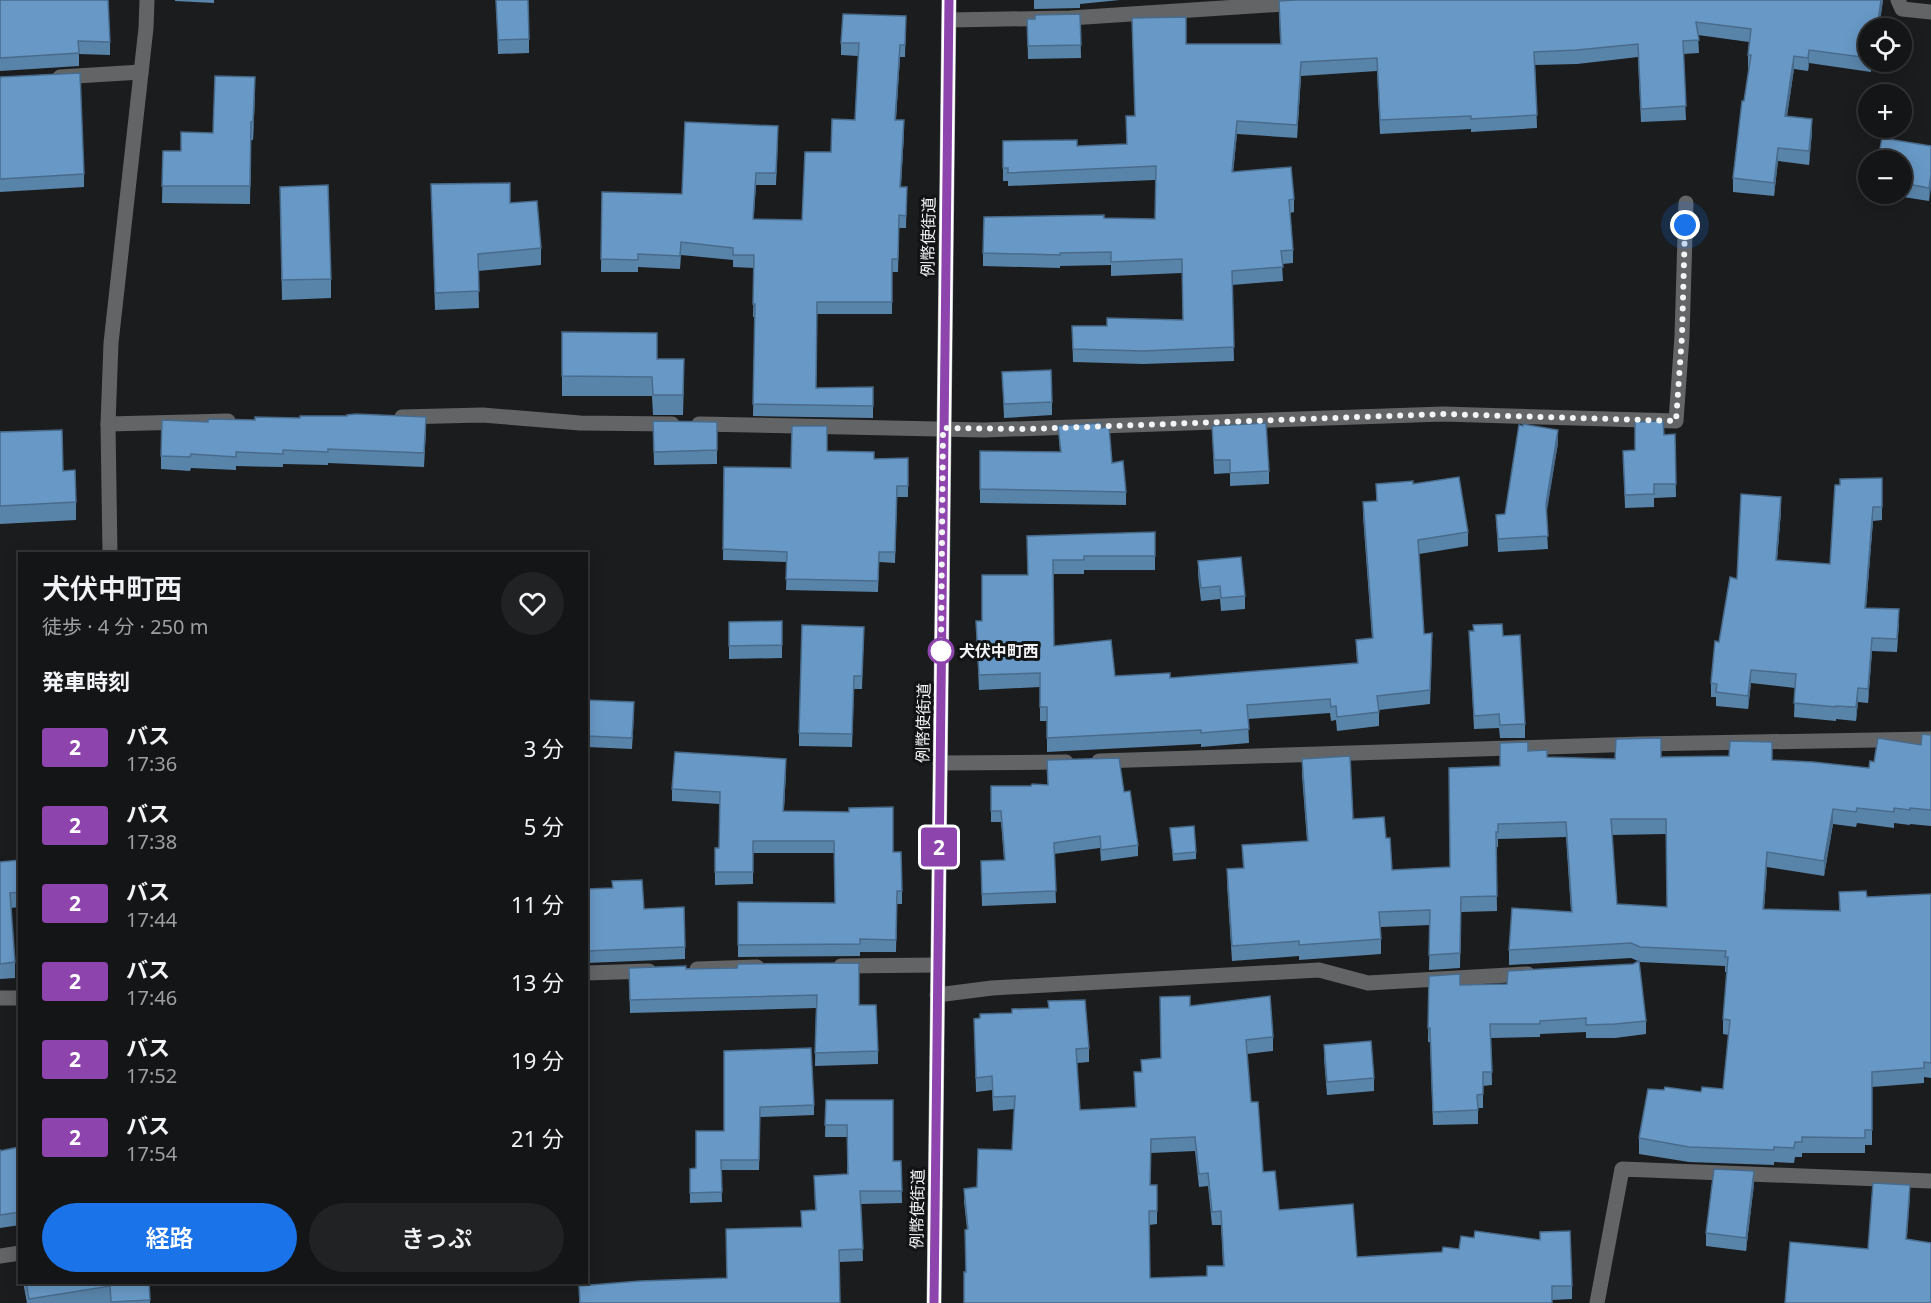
<!DOCTYPE html>
<html lang="ja">
<head>
<meta charset="utf-8">
<style>
	:root { --surface:#141516; --page:#212223; --text:#f1f3f6; --muted:#9d9fa1; --line:#333435; --accent:#1a73e8 }
	body { margin:0; font-family:"Noto Sans","Noto Sans JP",sans-serif; background:var(--page); color:var(--text); height:100vh; display:flex; flex-direction:column; font-size:22px; white-space:nowrap }
	* { box-sizing:border-box; margin:0 }
	p { font-size:20px; color:var(--muted) }
	.icon { flex:none; width:33px; height:33px; fill:none; stroke:currentColor; stroke-width:2; stroke-linecap:round; stroke-linejoin:round }
	.map { position:relative; flex:1; overflow:hidden }
	.details { position:absolute; left:18px; top:552px; width:570px; height:732px; display:flex; flex-direction:column; background:var(--surface); border-radius:0px; box-shadow:0 3px 15px #0003,0 0 0 2px var(--line) }
	.details>* { flex:none }
	.badge { padding:0 12px; border-radius:4px; font-size:21px; line-height:39px }
	.fabs { position:absolute; left:1858px; top:18px; display:grid; gap:12px }
	.fabs a { display:grid; place-items:center; width:54px; height:54px; border-radius:50%; background:var(--surface); box-shadow:0 3px 15px #0003,0 0 0 2px var(--line); font-size:30px }
	.you { position:absolute; width:30px; height:30px; margin:-15px; border:4px solid #fff; border-radius:50%; background:#1a73e8; box-shadow:0 0 0 9px #1a73e833 }
	.map>.badge { position:absolute; translate:-50% -50%; box-shadow:0 0 0 3px #fff }
	h2 { padding:0 24px; font-size:22px; line-height:54px }
	.round { display:grid; place-items:center; flex:none; width:63px; height:63px; border-radius:32px; background:var(--page) }
	.overview { display:flex; align-items:center; justify-content:space-between; height:102px; padding:0 24px }
	h1 { font-size:28px; font-weight:600; line-height:45px }
	.primary-button { display:flex; gap:12px; margin-top:auto; padding:12px 24px }
	.primary-button a { flex:1; height:69px; border-radius:36px; background:var(--accent); color:#fff; font-size:24px; font-weight:600; line-height:69px; text-align:center }
	.primary-button a+a { background:var(--page); color:var(--text) }
	ul { padding:0; list-style:none }
	li { display:flex; align-items:center; gap:18px; height:78px; padding:0 24px }
	li div { flex:1 }
	li b { display:block; font-size:22px }
	li em { font-style:normal }
	li .badge { min-width:66px; font-weight:700; text-align:center }
	.map>svg:first-child { display:block }
	.lines { fill:none; stroke-linecap:round; stroke-linejoin:round }
	.street { stroke:#636465; stroke-width:15 }
	.secondary { stroke:#8c8e8f; stroke-width:15 }
	.wall { fill:#5984aa; fill-rule:evenodd }
	.shaded-wall { fill:#496b8b }
	.building { fill:#6899c6; stroke:#496b8b; stroke-width:1.5; fill-rule:evenodd }
	.line-casing { stroke:#fff; stroke-width:14 }
	.line { stroke:#8e44ad; stroke-width:9 }
	.walk { stroke:#f3f4f5; stroke-width:6; stroke-dasharray:0 10.8 }
	.stop-dot { fill:#fff; stroke:#8e44ad; stroke-width:3 }
	.labels { text-anchor:middle; stroke-width:6; stroke-linejoin:round; paint-order:stroke }
	.street-label { font-size:16px; fill:#f3f4f5; stroke:#111314 }
	.stop-label { font-size:16px; font-weight:bold; fill:#f3f4f5; stroke:#111314; text-anchor:start }
</style>
</head>
<body>
<div class="map">
<svg width="1931" height="1303" viewBox="0 0 1931 1303">
	<rect width="100%" height="100%" fill="#1a1c1e"/>
	<g class="lines">
		<g class="street">
			<path d="M1898 0 1902 9 1931 12"/>
			<path d="M949 20 1070 18 1299 3"/>
			<path d="M60 77 141 72"/>
			<path d="M402 417 482 415 580 423 672 424"/>
			<path d="M108 424 228 421"/>
			<path d="M699 424 984 430 1443 414 1676 421 1682 336 1686 203"/>
			<path d="M110 554 108 424 111 343 146 28 147 0"/>
			<path d="M1099 761 1640 744 1931 739"/>
			<path d="M940 763 1066 762"/>
			<path d="M841 966 937 965"/>
			<path d="M697 969 757 967"/>
			<path d="M586 973 649 971"/>
			<path d="M937 995 992 988 1319 970 1368 983 1528 974"/>
			<path d="M0 998H20"/>
			<path d="M0 1256 20 1253"/>
			<path d="M1597 1303 1622 1169 1931 1181"/>
		</g>
		<path class="secondary" d="M934 1303 949 0"/>
	</g>
	<g class="wall">
		<path d="M0 0 110 42V55L79 54V66L0 71Z"/>
		<path d="M175 0H214V3L175 1Z"/>
		<path d="M496 0 529 39V53L498 54Z"/>
		<path d="M1034 0H1120L1080 4V8L1034 9Z"/>
		<path d="M1883 0 1879 28H1869V62H1874V63H1872L1871 72 1809 63 1808 71 1794 69 1787 116 1812 132 1809 165 1778 161 1774 196 1733 192V178L1749 68H1748V55L1749 42 1698 35 1699 53 1683 54 1686 120 1641 122 1638 57 1577 64 1535 65 1537 128 1471 132V129L1380 134 1377 71 1301 76 1297 138 1237 134 1233 172 1294 199V212L1290 213 1293 250V263L1282 264 1283 281 1232 285 1234 361 1143 364 1073 362 1072 326H1107L1183 320 1182 273 1111 276V265L1060 266V268L983 266V253L1104 218 1155 219V180L1008 186V181H1003V141L1077 146 1126 144 1135 116 1186 44H1280L1279 1Z"/>
		<path d="M1080 14 1081 58 1028 59 1027 19Z"/>
		<path d="M906 16 905 57H900L896 120 904 133 901 187H907L906 228H899L898 272H892V314H817L816 388 873 387V418L753 416 755 317H753L754 268 733 267V260L681 255 680 269 638 267V272H601L602 192 682 194 778 138 776 185H756L753 219 802 220 831 152 855 120 858 56 841 55V43Z"/>
		<path d="M0 77 84 174V187L0 192Z"/>
		<path d="M255 94 253 140H251L250 204 162 203 163 151H181L213 133Z"/>
		<path d="M1931 146 1929 201 1884 194H1902V160Z"/>
		<path d="M431 184 510 203 541 248V265L478 271 479 308 435 310Z"/>
		<path d="M280 187 331 279V298L282 300Z"/>
		<path d="M562 332 657 359 684 379 683 415H653L652 396H562Z"/>
		<path d="M1002 372 1052 402V415L1004 418Z"/>
		<path d="M255 420 426 430 424 467 328 463V465L283 464V467L236 466V470L191 468 190 471 161 469V456L208 422Z"/>
		<path d="M653 421 717 422V464L654 465Z"/>
		<path d="M1058 426 1101 428 1112 463 1126 492V505L980 503V451L1060 452Z"/>
		<path d="M1212 426 1269 471V484L1230 486V473L1214 474Z"/>
		<path d="M0 432 63 471 76 502V520L0 524Z"/>
		<path d="M1675 434 1676 497 1654 498V507L1625 508 1623 451 1635 450 1664 435Z"/>
		<path d="M1558 443 1546 514 1548 549 1498 552 1496 515 1505 514Z"/>
		<path d="M827 451 874 459 908 458V497H897L895 563 879 562 878 592 786 590 787 562 723 560 724 467 791 468Z"/>
		<path d="M1882 478V520L1873 521 1866 608 1899 623 1897 652 1872 651 1868 703 1858 702 1856 721 1836 719V721L1794 717 1795 688 1751 683 1748 709 1716 706V697H1711V683L1719 642 1737 579 1781 511 1777 560 1830 564Z"/>
		<path d="M1376 484H1413L1468 532V546L1419 554 1424 634 1432 647 1430 704 1379 710V726L1337 731 1336 720 1331 721 1330 713 1248 719 1249 743 1201 747V744L1047 752V721H1040V687L979 690 976 621H982L1028 575 1027 536 1155 532V570H1084V574H1053L1054 646 1115 676 1170 678 1357 663 1356 640 1372 638 1363 516V502L1376 501Z"/>
		<path d="M1198 561 1245 596V609L1221 611 1220 599 1201 601 1198 574Z"/>
		<path d="M782 621V658L729 659V622Z"/>
		<path d="M864 627 862 689H854L852 747 799 746V733Z"/>
		<path d="M1469 631 1503 636 1525 724V738H1500L1499 728 1474 729Z"/>
		<path d="M586 700 634 713 632 749 586 747Z"/>
		<path d="M1931 735V826L1910 824V825L1894 823V828L1857 823 1856 827 1833 824 1824 876 1767 867 1764 909 1839 911V892L1867 897 1931 894V1078L1924 1077V1083L1872 1087V1145H1865V1153H1802V1157H1795L1794 1163 1774 1162V1165L1689 1162 1639 1154V1138L1701 1092 1723 1089 1729 1035 1723 1034V1019L1727 972H1725V966L1639 962 1646 1021V1034L1615 1038H1586V1032L1540 1034V1037L1491 1038 1492 1085 1483 1086V1108H1478V1124L1433 1125 1430 1042H1428L1429 976 1460 985 1507 984 1633 964 1638 961 1631 958 1509 965V950L1571 912 1566 837 1498 839V847H1496L1497 911 1461 912 1460 968 1429 970 1430 925 1381 927V954L1299 960V956L1232 961 1227 884V869L1243 868 1242 845 1307 841 1302 775V759L1353 819 1386 838 1392 870 1450 867 1528 751 1547 757 1615 759 1661 757 1772 760 1869 768 1874 762 1921 745ZM1666 834 1667 907 1617 904 1612 835Z"/>
		<path d="M786 771 784 811 893 852 902 891V904H897L896 952H860V956L738 957V902L835 903 834 853H753V884L715 885V848H719L720 804 672 801V789Z"/>
		<path d="M991 786 1124 792 1138 845V856L1101 861 1100 848 1054 854 1056 903 982 906 981 861 1004 860 1001 822H991Z"/>
		<path d="M1170 828 1196 852V859L1173 861Z"/>
		<path d="M20 860V907L11 908 15 962V978L0 979V862Z"/>
		<path d="M586 889 644 909 685 947V959L586 963Z"/>
		<path d="M629 968H737L859 1005 878 1051V1064L815 1066 816 1008 630 1013Z"/>
		<path d="M1048 1001 1089 1048V1062L1077 1063 1080 1110 1135 1107 1134 1072H1141V1060L1161 1058 1190 1006 1273 1037V1051L1247 1054 1251 1102 1263 1172 1279 1210 1357 1257 1572 1286V1299L1552 1300 966 1272 967 1229 964 1202V1189L977 1187 1012 1150 1014 1109 993 1111 992 1090 976 1092 974 1019 1048 1008ZM1195 1151 1199 1187 1208 1186 1212 1225H1221L1223 1266 1207 1276 1150 1278 1149 1225 1157 1224V1185H1150L1151 1153Z"/>
		<path d="M1324 1045 1374 1078V1091L1327 1095 1324 1059Z"/>
		<path d="M724 1051 814 1105V1115L760 1117 759 1170H721L722 1202 690 1203V1169L696 1168 724 1131Z"/>
		<path d="M826 1100 893 1161H901L902 1203 861 1204 863 1261 839 1262 840 1303H579V1286L727 1278 801 1227V1211L815 1210 814 1176 847 1174V1137H825Z"/>
		<path d="M20 1148V1225L0 1228V1149V1151Z"/>
		<path d="M1754 1184 1746 1251 1706 1246V1233Z"/>
		<path d="M23 1282H156L149 1283 150 1303H27Z"/>
	</g>
	<g class="shaded-wall">
		<path d="M1881 0H1883L1879 28H1877Z"/>
		<path d="M900 45V57L895 132V120Z"/>
		<path d="M1809 50V63L1808 71V58Z"/>
		<path d="M1794 56V69L1785 129V116Z"/>
		<path d="M1301 62V76L1297 138V125Z"/>
		<path d="M255 77V94L253 140V122Z"/>
		<path d="M1812 119V132L1809 165V151Z"/>
		<path d="M904 120V133L900 199V187Z"/>
		<path d="M1237 121V134L1232 185V172Z"/>
		<path d="M1778 148V161L1774 196V183Z"/>
		<path d="M756 173V185L753 231V219Z"/>
		<path d="M1931 174V188L1929 201V188Z"/>
		<path d="M1558 430V443L1546 517V504Z"/>
		<path d="M1781 497V511L1776 573V560Z"/>
		<path d="M1873 507V521L1865 621V608Z"/>
		<path d="M1872 638V651L1868 703V689Z"/>
		<path d="M1751 670V683L1748 709V696Z"/>
		<path d="M1858 688V702L1856 721V707Z"/>
		<path d="M786 759V771L783 824V811Z"/>
		<path d="M1833 809V824L1824 876V861Z"/>
		<path d="M1767 852V867L1763 925V909Z"/>
		<path d="M1754 1171V1184L1746 1251V1238Z"/>
		<path d="M1910 1185V1198L1906 1252V1239Z"/>
	</g>
	<g class="building">
		<path d="M0 0H108L110 42 78 41 79 53 0 58Z"/>
		<path d="M496 0H528L529 39 498 40Z"/>
		<path d="M1296 0H1881L1877 28H1869V58L1809 50 1808 58 1794 56 1785 116 1812 119 1809 151 1778 148 1774 183 1733 178 1742 101H1744L1751 55H1748L1751 29 1696 22 1699 40 1683 41 1686 106 1641 109 1638 44 1577 50 1534 52 1537 115 1471 119V116L1380 120 1377 58 1301 62 1297 125 1237 121 1232 172 1291 167 1294 199 1289 200 1293 250 1281 251 1283 267 1232 271 1234 347 1143 351 1073 349 1072 326H1107V318L1183 320 1182 259 1111 262V252L1060 253V255L983 253 984 217 1104 215V218L1155 219 1156 166 1008 173V168H1003V141L1077 140V146L1127 144 1126 116H1135L1132 18 1186 17V44H1281L1279 1Z"/>
		<path d="M843 14 906 16 905 45H900L895 120H904L900 187H907L906 216 899 215 898 259H892V302H817L816 388 873 387V406L753 404 755 304H753L754 255H733V248L681 242 680 256 638 254V260L601 259 602 192 682 194 685 122 778 126 776 173H756L753 219 802 220 805 152H831L832 119 855 120 859 43H841Z"/>
		<path d="M1080 14 1081 45 1028 46 1027 19H1035V15Z"/>
		<path d="M80 73 84 174 0 179V77Z"/>
		<path d="M215 76 255 77 253 122H251L250 186H162L163 151H181V132L213 133Z"/>
		<path d="M1882 138 1931 146V174L1929 188 1902 183V160H1878Z"/>
		<path d="M510 183V203L537 201 541 248 478 254 479 291 435 293 431 184Z"/>
		<path d="M328 185 331 279 282 280 280 187Z"/>
		<path d="M562 332 657 333V359H684L683 395H653L652 377 562 376Z"/>
		<path d="M1051 370 1052 402 1004 404 1002 372Z"/>
		<path d="M356 414 426 417 424 453 328 449V452L283 450V454L236 452V457L191 454 190 457 161 456 162 420 208 422V419L255 420V417L300 418V416H347V415Z"/>
		<path d="M653 421 717 422V450L654 452Z"/>
		<path d="M1663 421 1664 435 1675 434 1676 484H1654V494L1625 495 1623 451 1635 450V422Z"/>
		<path d="M1101 423V428L1109 427 1112 463 1123 461 1126 492 980 489V451L1061 452 1058 426Z"/>
		<path d="M1266 423 1269 471 1230 473V460H1214L1212 426Z"/>
		<path d="M1523 424 1558 430 1546 504 1548 536 1498 539 1496 515 1505 514 1519 425 1523 426Z"/>
		<path d="M792 426H827V451L874 452V459L908 458V486H897L895 552H879L878 581 786 579 787 552 723 549 724 467 791 468Z"/>
		<path d="M62 430 63 471 75 470 76 502 0 506V432Z"/>
		<path d="M1459 477 1468 532 1418 540 1424 634 1432 633 1430 690 1377 696 1379 712 1337 717 1336 706 1331 707 1330 699 1247 705 1249 729 1201 733V730L1047 738V707H1040V673L979 675 976 621H982V575H1028L1027 536 1155 532V556H1084V560H1053L1054 646 1111 640 1115 676 1170 673V678L1358 663 1356 640 1373 638 1363 502 1377 501 1376 484 1413 481V484Z"/>
		<path d="M1882 478V507H1873L1865 608 1899 609 1897 639 1872 638 1868 689 1858 688 1856 707 1836 706V707L1794 703 1796 674 1751 670 1748 696 1716 692 1717 684 1711 683 1715 641 1719 642 1730 577 1737 579 1741 494 1781 497 1776 560 1830 564 1835 485H1840V479Z"/>
		<path d="M1241 557 1245 596 1221 598 1220 586 1201 588 1198 561Z"/>
		<path d="M782 621V645L729 646V622Z"/>
		<path d="M1502 624 1503 636 1520 635 1525 724 1500 725 1499 714 1474 716 1469 631H1474L1473 625Z"/>
		<path d="M802 625 864 627 862 676H854L852 734 799 733Z"/>
		<path d="M586 700 634 702 632 738 586 736Z"/>
		<path d="M1922 734 1931 735V810L1910 808V810L1894 808V812L1857 808 1856 812 1833 809 1824 861 1767 852 1763 909 1840 911 1839 892 1866 891 1867 897 1931 894V1063L1924 1062V1068L1872 1072V1130H1865V1138L1802 1137V1142H1795L1794 1148 1774 1147V1150L1689 1147 1639 1138 1648 1089 1664 1090 1665 1087 1701 1092 1702 1087 1723 1089 1730 1020 1723 1019 1728 957H1725L1726 951 1640 947 1631 943 1509 950 1512 908 1572 912 1566 822 1498 824V832H1496L1497 896 1461 897 1460 953 1429 955 1430 910 1379 912 1381 939 1299 945V941L1232 946 1227 869 1244 868 1242 845 1308 841 1302 759 1350 756 1353 819 1384 817 1386 838H1390L1392 870 1450 867 1449 768 1500 766V743L1528 742V751L1547 750V757L1615 759 1616 739 1661 738V757L1729 756 1730 741 1772 742V760L1813 762 1869 768 1870 761 1874 762 1878 738 1921 745ZM1611 819H1666L1667 907 1617 904Z"/>
		<path d="M675 752 786 759 783 811 849 812V808L893 807V852H901L902 891H897L896 940 860 939V944L738 945V902L835 903 834 841H753V872H715V848H719L720 792 672 789Z"/>
		<path d="M1119 758 1124 792 1130 791 1138 845 1101 850 1100 836 1054 843 1056 891 982 894 981 861 1005 860 1001 811H991V786H1031L1032 784 1048 785 1047 760Z"/>
		<path d="M1194 826 1196 852 1173 854 1170 828Z"/>
		<path d="M20 860V892L10 893 15 962 0 964V862Z"/>
		<path d="M642 880 644 909 684 907 685 947 586 951V889L613 888 612 881Z"/>
		<path d="M1639 961 1646 1021 1615 1024 1586 1025V1018L1540 1021V1024H1490L1492 1072H1483V1094L1477 1095 1478 1110 1433 1112 1430 1028H1428L1429 976 1460 974V985L1507 984 1508 971 1633 964Z"/>
		<path d="M859 963V1005H876L878 1051 815 1053 817 995 630 1000 629 968 686 966V969L737 968 738 964Z"/>
		<path d="M1190 996V1006L1270 996 1273 1037 1246 1040 1251 1102H1258L1263 1172 1275 1171 1279 1210 1353 1204 1357 1257 1442 1252 1443 1247 1459 1249 1461 1236 1474 1238 1475 1231 1540 1240V1232L1570 1231 1572 1286H1552V1303H964V1272H966L965 1230 968 1229 964 1189 977 1187 978 1149 1012 1150 1015 1096 993 1097 992 1076 976 1078 974 1019 980 1018V1014L1012 1013V1009L1049 1008 1048 1001 1085 1000 1089 1048 1076 1049 1080 1110 1136 1107 1134 1072H1142L1141 1060 1161 1058 1160 997ZM1195 1137 1199 1174 1208 1173 1212 1212 1221 1211 1224 1266H1207V1276L1150 1278 1149 1211H1157V1185H1150L1151 1139Z"/>
		<path d="M1371 1041 1374 1078 1327 1082 1324 1045Z"/>
		<path d="M811 1048 814 1105 760 1107 759 1160H721L722 1192 690 1193V1169L696 1168V1131H724V1051Z"/>
		<path d="M826 1100H893V1161H901L902 1191H860L863 1249 839 1250 840 1303H580L579 1286 640 1281 727 1278 726 1229 802 1227 801 1211 816 1210 814 1176 848 1174 847 1125H825Z"/>
		<path d="M19 1147 20 1212 0 1215V1149V1151Z"/>
		<path d="M1714 1169 1754 1171 1746 1238 1706 1233Z"/>
		<path d="M1873 1183 1910 1185 1906 1239 1931 1243V1303H1785L1790 1242 1868 1249Z"/>
		<path d="M26 1282H149L150 1300 111 1302 110 1286 29 1299Z"/>
	</g>
	<g class="lines">
		<g class="line-casing">
			<path id="line" d="M934 1303 949 0"/>
		</g>
		<use href="#line" class="line"/>
		<path class="walk" d="M941 651 943 428 1029 429 1443 414 1676 421 1682 336 1685 225"/>
	</g>
	<circle class="stop-dot" cx="941" cy="651" r="12"/>
	<g class="labels">
		<g class="street-label">
			<text transform="translate(928 237) rotate(-89)" y="6">例幣使街道</text>
			<text transform="translate(923 723) rotate(-89)" y="6">例幣使街道</text>
			<text transform="translate(917 1209) rotate(-89)" y="6">例幣使街道</text>
		</g>
		<g class="stop-label">
			<text x="959" y="657">犬伏中町西</text>
		</g>
	</g>
</svg>
<div class="fabs">
<a><svg class="icon" aria-label="locate" viewBox="0 0 24 24"><circle cx="12" cy="12" r="6"/><path d="M12 2v4M12 18v4M2 12h4M18 12h4"/></svg></a>
<a>+</a>
<a>−</a>
</div>
<div class="you" style="left:1685px;top:225px"></div>
<b class="badge" style="left:939px;top:847px;background:#8e44ad;color:#fff">2</b>
<section class="details">
<div class="overview"><div><h1>犬伏中町西</h1><p>徒歩 · 4 分 · 250 m</p></div><a class="round"><svg class="icon" aria-label="heart" viewBox="0 0 24 24"><path d="M12 20l-8-8c-3-5 5-10 8-4 3-6 11-1 8 4z"/></svg></a></div>
<h2>発車時刻</h2>
<ul>
<li><span class="badge" style="background:#8e44ad;color:#fff">2</span><div><b>バス</b><p>17:36</p></div><em>3 分</em></li>
<li><span class="badge" style="background:#8e44ad;color:#fff">2</span><div><b>バス</b><p>17:38</p></div><em>5 分</em></li>
<li><span class="badge" style="background:#8e44ad;color:#fff">2</span><div><b>バス</b><p>17:44</p></div><em>11 分</em></li>
<li><span class="badge" style="background:#8e44ad;color:#fff">2</span><div><b>バス</b><p>17:46</p></div><em>13 分</em></li>
<li><span class="badge" style="background:#8e44ad;color:#fff">2</span><div><b>バス</b><p>17:52</p></div><em>19 分</em></li>
<li><span class="badge" style="background:#8e44ad;color:#fff">2</span><div><b>バス</b><p>17:54</p></div><em>21 分</em></li>
</ul>
<div class="primary-button"><a>経路</a><a>きっぷ</a></div>
</section>
</div>
</body>
</html>
